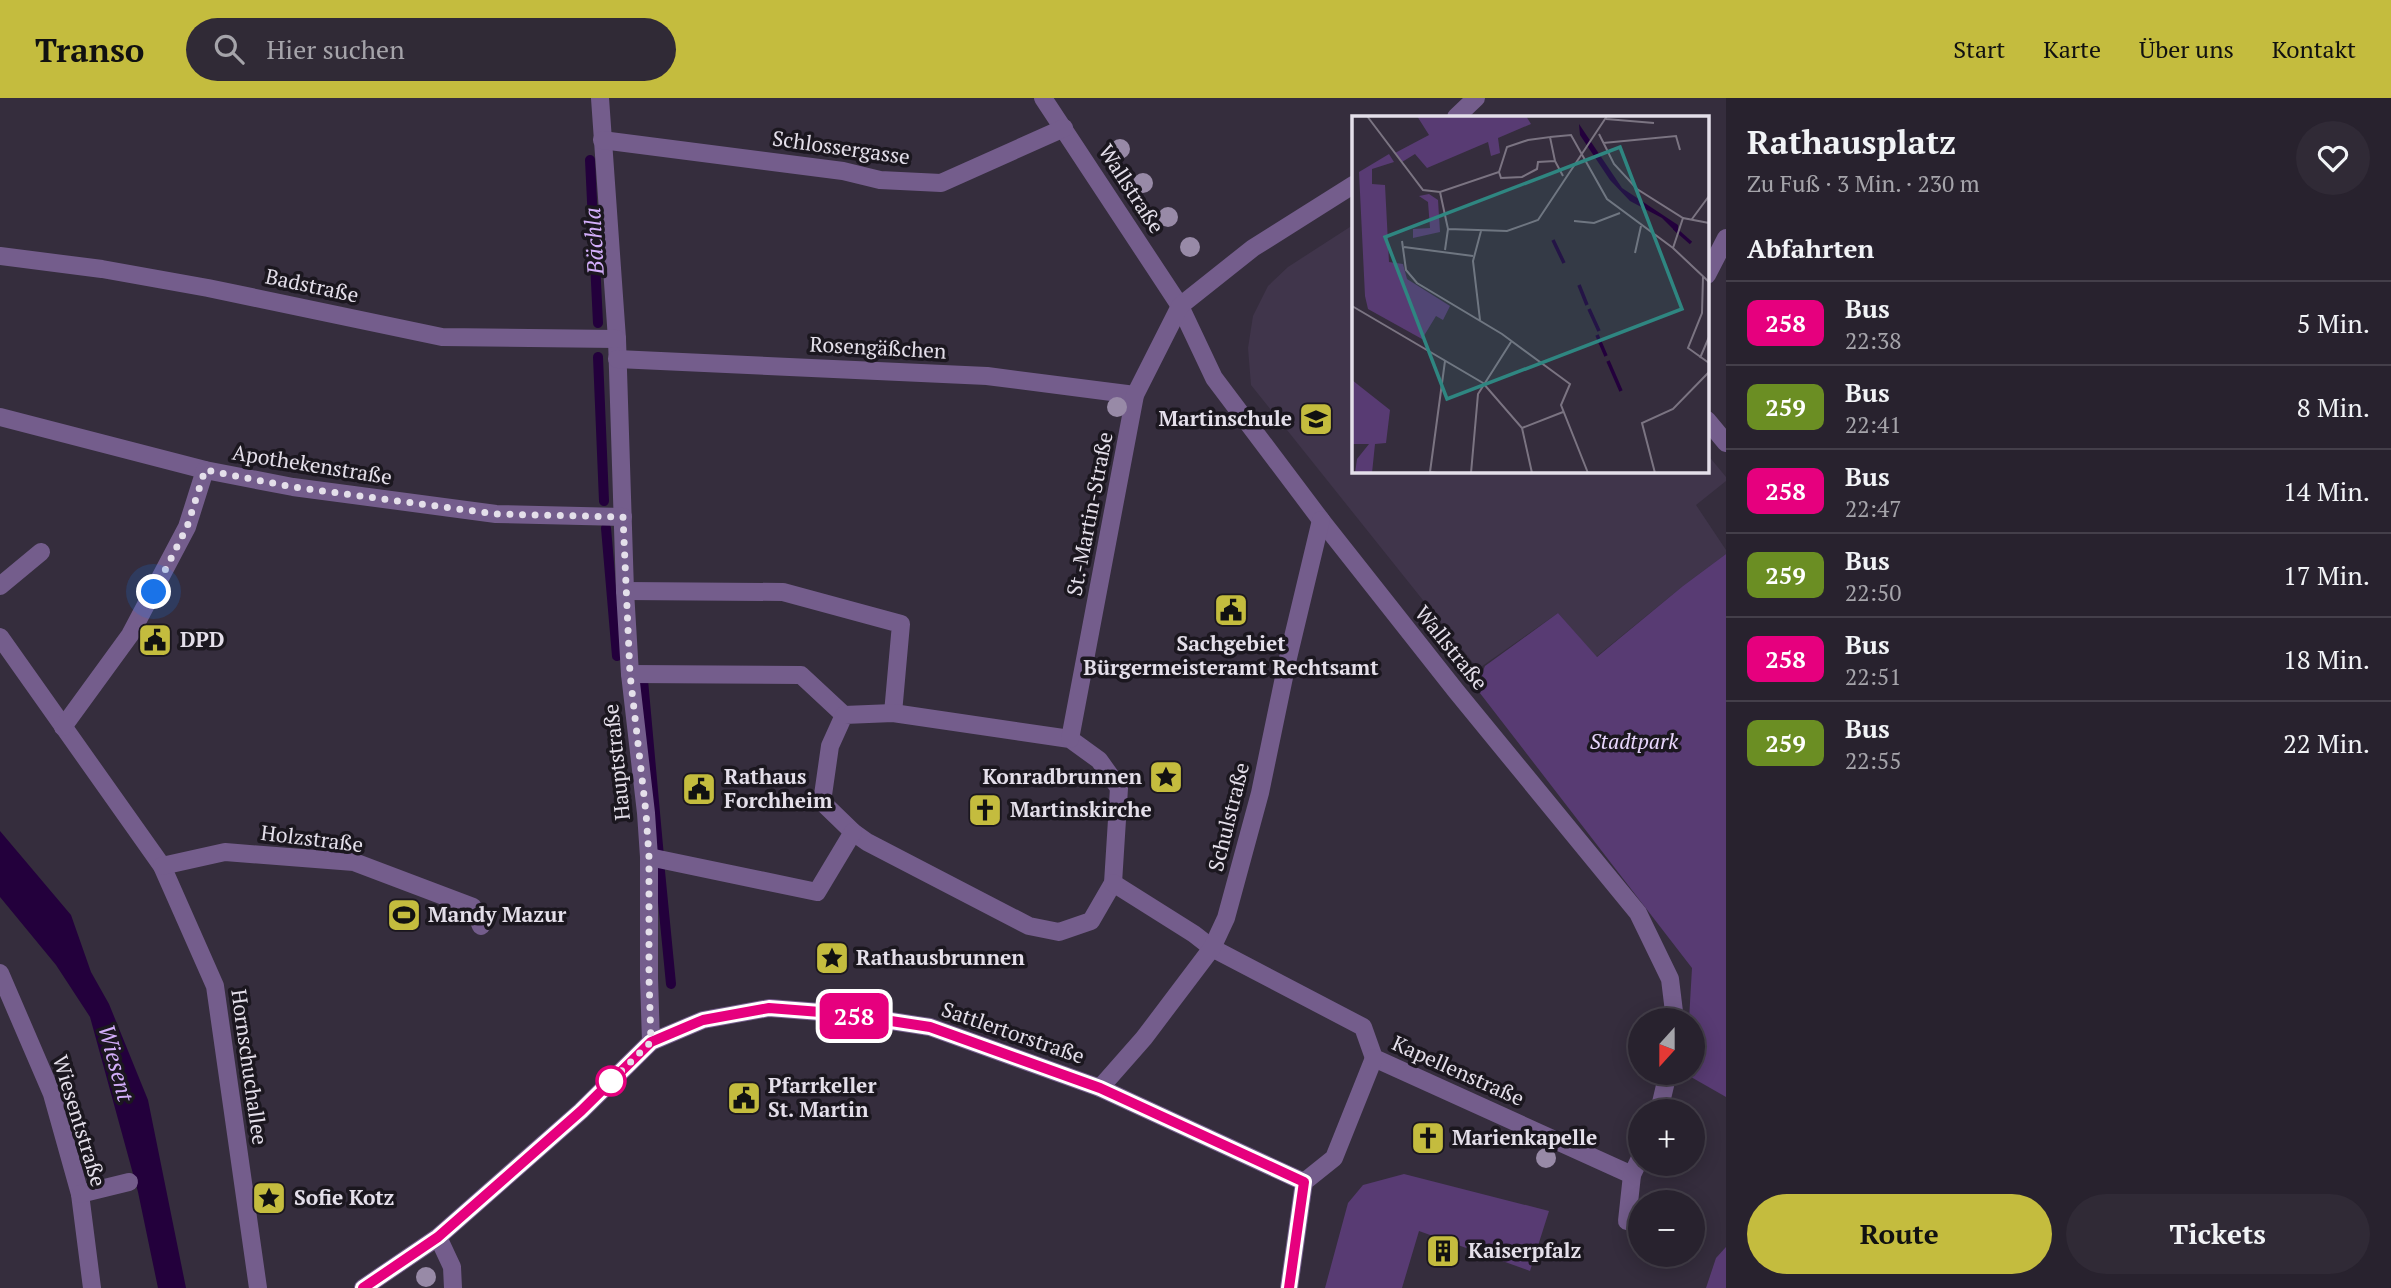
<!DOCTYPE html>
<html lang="de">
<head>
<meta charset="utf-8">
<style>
	:root { --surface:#28222e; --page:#302a36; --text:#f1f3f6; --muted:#a5a4aa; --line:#443f4a; --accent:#c4bc3e }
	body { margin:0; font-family:"PT Serif",serif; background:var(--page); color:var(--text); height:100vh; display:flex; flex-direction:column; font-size:26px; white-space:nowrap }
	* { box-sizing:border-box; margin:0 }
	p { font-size:23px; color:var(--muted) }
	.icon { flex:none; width:38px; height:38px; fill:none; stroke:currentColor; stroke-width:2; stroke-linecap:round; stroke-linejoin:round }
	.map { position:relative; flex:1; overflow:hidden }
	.side { display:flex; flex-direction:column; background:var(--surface); width:665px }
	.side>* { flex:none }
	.badge { padding:0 14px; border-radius:10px; font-size:24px; line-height:46px }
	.needle { width:46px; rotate:201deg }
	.fabs { position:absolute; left:1628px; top:910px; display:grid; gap:14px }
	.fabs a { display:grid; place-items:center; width:77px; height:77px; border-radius:50%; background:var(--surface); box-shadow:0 4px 18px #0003,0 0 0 2px var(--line); font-size:35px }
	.you { position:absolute; width:35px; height:35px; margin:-18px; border:5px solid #fff; border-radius:50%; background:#1a73e8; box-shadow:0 0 0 10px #1a73e833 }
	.map>.badge { position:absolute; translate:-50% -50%; box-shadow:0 0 0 4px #fff }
	h2 { padding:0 21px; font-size:26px; line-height:63px }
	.round { display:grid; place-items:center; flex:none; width:74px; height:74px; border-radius:37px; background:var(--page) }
	.head { display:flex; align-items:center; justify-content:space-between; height:119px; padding:0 21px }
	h1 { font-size:33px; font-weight:700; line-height:52px }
	.button { display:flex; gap:14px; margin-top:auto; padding:14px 21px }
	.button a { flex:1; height:80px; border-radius:42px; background:var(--accent); color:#111; font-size:28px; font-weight:700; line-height:80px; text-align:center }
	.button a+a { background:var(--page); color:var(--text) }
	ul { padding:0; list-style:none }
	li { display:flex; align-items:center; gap:21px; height:84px; padding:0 21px; border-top:2px solid var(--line) }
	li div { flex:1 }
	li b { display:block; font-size:26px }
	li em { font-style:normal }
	li .badge { min-width:77px; font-weight:700; text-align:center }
	header { display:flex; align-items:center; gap:42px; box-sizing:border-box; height:98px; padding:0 35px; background:var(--accent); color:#111 }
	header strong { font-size:33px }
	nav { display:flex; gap:38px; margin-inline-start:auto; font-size:24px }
	.search { width:490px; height:63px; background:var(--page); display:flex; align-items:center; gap:18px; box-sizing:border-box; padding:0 24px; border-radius:38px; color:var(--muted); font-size:26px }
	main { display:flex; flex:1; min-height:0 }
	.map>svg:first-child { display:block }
	.built { fill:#40354b }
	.green { fill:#583b73 }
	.water { fill:#23003c }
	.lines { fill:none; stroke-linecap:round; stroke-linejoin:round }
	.stream { stroke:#23003c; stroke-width:10 }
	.minor { stroke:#745d8c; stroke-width:18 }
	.tree { fill:#988aa7 }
	.line-casing { stroke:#fff; stroke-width:16 }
	.line { stroke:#e6007e; stroke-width:10 }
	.walk { stroke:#e4dfea; stroke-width:7; stroke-dasharray:0 12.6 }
	.stop-dot { fill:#fff; stroke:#e6007e; stroke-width:3.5 }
	.labels { text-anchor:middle; stroke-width:7; stroke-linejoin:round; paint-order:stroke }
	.street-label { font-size:21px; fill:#e4dfea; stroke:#1b171f }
	.poi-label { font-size:21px; font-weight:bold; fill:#e4dfea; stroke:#1b171f; text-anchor:start }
	.park-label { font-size:21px; font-style:italic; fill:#e9d7fd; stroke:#1b171f }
	.water-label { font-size:23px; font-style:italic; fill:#d3aefa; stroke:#1b171f }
	.inset-river { fill:none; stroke:#23003c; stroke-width:3.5 }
	.inset-road { fill:none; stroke:#7b7482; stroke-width:2 }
	.view { fill:#2f8681; fill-opacity:0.15; stroke:#2f8681; stroke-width:3.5 }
	.inset-edge { fill:none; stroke:#e4dfea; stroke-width:3.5 }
</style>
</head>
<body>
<header>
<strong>Transo</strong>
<div class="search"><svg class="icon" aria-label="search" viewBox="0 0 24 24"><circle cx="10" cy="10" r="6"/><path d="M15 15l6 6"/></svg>Hier suchen</div>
<nav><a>Start</a><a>Karte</a><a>Über uns</a><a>Kontakt</a></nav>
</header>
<main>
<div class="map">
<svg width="1726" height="1190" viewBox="0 0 1726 1190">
	<rect width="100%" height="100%" fill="#352d3d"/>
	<path class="built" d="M1353 127V373H1707V356L1726 379V383L1696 407 1726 452V456L1683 488 1596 559 1558 515 1478 571 1251 287 1248 250 1253 218 1268 188 1288 169Z"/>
	<g class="green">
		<path d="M1726 456V999L1684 975H1692V922H1689L1692 870 1476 590 1485 568 1558 515 1597 559 1683 488Z"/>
		<path d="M1404 1076 1549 1113 1530 1173 1419 1133 1402 1190H1325L1348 1105 1363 1087Z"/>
		<path d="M1726 1149V1190H1706L1716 1160Z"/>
	</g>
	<path class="water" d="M0 733 71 817 91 874 109 906 148 1002 186 1190H158L138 1094 90 919 56 867 0 799Z"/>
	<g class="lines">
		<g class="stream">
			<path d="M590 62 598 225"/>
			<path d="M598 259 604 403"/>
			<path d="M606 430 617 558"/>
			<path d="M643 582 659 759"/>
			<path d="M659 763 671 886"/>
		</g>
		<g class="minor">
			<path d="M600 0 617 241 625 493 630 576 646 715 649 759V880L651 944"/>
			<path d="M1043 0 1180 208 1214 280 1321 422 1456 593 1638 815 1670 881 1675 922"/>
			<path d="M1456 19 1476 0"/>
			<path d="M602 42 843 73 880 82 941 85 1064 30"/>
			<path d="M0 158 102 171 208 190 442 239 617 241"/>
			<path d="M1707 177 1726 140"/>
			<path d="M617 261 987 278 1135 297"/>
			<path d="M0 319 205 372 293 389 496 416 623 419"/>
			<path d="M1707 322 1726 345"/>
			<path d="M0 488 41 454"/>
			<path d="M625 493 783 494 901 526 893 615"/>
			<path d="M0 539 162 768 215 888 258 1190"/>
			<path d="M630 576 801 577 844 617"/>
			<path d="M893 615 1070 641 1099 662 1119 690 1113 785 1091 823 1059 834 1029 828 867 744 853 734 822 704 830 648 844 617Z"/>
			<path d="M63 629 130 537 187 429 205 372"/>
			<path d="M1070 641 1135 297 1180 208 1253 150 1353 87"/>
			<path d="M649 759 817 794 853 734"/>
			<path d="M162 768 225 754 354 764 473 809 481 828"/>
			<path d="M1113 785 1194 836 1212 850 1363 929 1374 960 1632 1077"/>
			<path d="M0 875 52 996 80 1096 92 1190"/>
			<path d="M1100 990 1144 940 1212 850 1226 820 1260 695 1288 560 1321 422"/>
			<path d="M1659 1013 1668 975"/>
			<path d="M80 1096 129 1084"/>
			<path d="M1627 1123 1632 1077 1640 1060"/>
			<path d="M438 1139 452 1169 453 1190"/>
			<path d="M363 1190 438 1139 581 1013 651 944 703 922 769 910 846 916 930 929 1100 990 1304 1084"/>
			<path d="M1289 1190 1304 1084 1334 1060 1374 960"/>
		</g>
	</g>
	<g class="tree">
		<circle cx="1120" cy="51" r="10"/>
		<circle cx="1143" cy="85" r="10"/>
		<circle cx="1168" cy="119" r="10"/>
		<circle cx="1190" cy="149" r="10"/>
		<circle cx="1117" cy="309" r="10"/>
		<circle cx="1546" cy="1060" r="10"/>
		<circle cx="426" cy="1179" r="10"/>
	</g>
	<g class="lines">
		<g class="line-casing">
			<path id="line" d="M363 1190 438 1139 581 1013 651 944 703 922 769 910 846 916 930 929 1100 990 1304 1084 1289 1190"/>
		</g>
		<use href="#line" class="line"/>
		<path class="walk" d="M154 494 187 429 205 372 293 389 496 416 623 419 630 576 646 715 649 759V880L651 944 611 983"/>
	</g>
	<defs>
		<g id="school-square" transform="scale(1.75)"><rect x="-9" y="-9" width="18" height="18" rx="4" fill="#c4bc3e" stroke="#1b171f"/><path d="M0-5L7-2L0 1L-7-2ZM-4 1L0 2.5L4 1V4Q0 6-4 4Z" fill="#111"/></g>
		<g id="civic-square" transform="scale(1.75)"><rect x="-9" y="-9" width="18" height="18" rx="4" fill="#c4bc3e" stroke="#1b171f"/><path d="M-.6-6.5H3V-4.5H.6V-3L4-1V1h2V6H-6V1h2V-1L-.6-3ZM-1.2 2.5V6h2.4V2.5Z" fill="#111"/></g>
		<g id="sight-square" transform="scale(1.75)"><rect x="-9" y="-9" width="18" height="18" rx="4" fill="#c4bc3e" stroke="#1b171f"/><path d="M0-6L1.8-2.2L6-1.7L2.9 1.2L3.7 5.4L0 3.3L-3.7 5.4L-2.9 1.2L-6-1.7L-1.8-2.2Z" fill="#111"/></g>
		<g id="church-square" transform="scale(1.75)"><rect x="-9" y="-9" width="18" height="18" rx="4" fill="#c4bc3e" stroke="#1b171f"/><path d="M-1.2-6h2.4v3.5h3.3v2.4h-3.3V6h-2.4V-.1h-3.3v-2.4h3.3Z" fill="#111"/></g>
		<g id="stadium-square" transform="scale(1.75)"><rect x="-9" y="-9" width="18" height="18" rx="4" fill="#c4bc3e" stroke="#1b171f"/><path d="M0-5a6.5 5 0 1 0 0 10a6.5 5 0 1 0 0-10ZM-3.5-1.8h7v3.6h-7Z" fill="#111"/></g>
		<g id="building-square" transform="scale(1.75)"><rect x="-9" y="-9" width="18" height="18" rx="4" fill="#c4bc3e" stroke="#1b171f"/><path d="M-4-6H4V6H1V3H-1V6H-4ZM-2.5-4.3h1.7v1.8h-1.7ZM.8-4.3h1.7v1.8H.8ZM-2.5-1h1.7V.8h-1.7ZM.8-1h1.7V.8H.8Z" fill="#111"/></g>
	</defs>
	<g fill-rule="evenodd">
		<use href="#school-square" x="1316" y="321"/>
		<use href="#civic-square" x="1231" y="512"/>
		<use href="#civic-square" x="155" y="542"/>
		<use href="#sight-square" x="1166" y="679"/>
		<use href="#civic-square" x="699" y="691"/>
		<use href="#church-square" x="985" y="712"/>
		<use href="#stadium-square" x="404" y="817"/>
		<use href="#sight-square" x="832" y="860"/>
		<use href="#civic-square" x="744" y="1000"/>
		<use href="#church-square" x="1428" y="1040"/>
		<use href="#sight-square" x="269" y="1100"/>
		<use href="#building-square" x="1443" y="1153"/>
	</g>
	<circle class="stop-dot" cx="611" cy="983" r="14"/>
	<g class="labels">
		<g class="street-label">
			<text transform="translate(841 50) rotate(8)" y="7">Schlossergasse</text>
			<text transform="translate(1131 91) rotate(57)" y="7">Wallstraße</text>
			<text transform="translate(312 188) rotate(12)" y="7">Badstraße</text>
			<text transform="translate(878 250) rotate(3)" y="7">Rosengäßchen</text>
			<text transform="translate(312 367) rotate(9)" y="7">Apothekenstraße</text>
			<text transform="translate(1090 416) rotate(-79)" y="7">St.-Martin-Straße</text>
			<text transform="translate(1451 550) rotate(51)" y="7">Wallstraße</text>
			<text transform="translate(617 664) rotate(-96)" y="7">Hauptstraße</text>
			<text transform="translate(1229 719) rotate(-76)" y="7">Schulstraße</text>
			<text transform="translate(312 741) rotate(7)" y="7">Holzstraße</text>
			<text transform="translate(1013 935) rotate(19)" y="7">Sattlertorstraße</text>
			<text transform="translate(249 969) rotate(82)" y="7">Hornschuchallee</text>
			<text transform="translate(1458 973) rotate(24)" y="7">Kapellenstraße</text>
			<text transform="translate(79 1023) rotate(73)" y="7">Wiesentstraße</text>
		</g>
		<g class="poi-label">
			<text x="1292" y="328" text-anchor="end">Martinschule</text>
			<text x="180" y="549">DPD</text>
			<text x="1231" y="553" text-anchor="middle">Sachgebiet<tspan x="1231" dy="24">Bürgermeisteramt Rechtsamt</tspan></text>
			<text x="724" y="686">Rathaus<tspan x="724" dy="24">Forchheim</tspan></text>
			<text x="1142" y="686" text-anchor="end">Konradbrunnen</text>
			<text x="1010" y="719">Martinskirche</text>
			<text x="428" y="824">Mandy Mazur</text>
			<text x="856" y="867">Rathausbrunnen</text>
			<text x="768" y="995">Pfarrkeller<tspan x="768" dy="24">St. Martin</tspan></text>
			<text x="1452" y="1047">Marienkapelle</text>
			<text x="294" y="1107">Sofie Kotz</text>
			<text x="1468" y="1160">Kaiserpfalz</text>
		</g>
		<g class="park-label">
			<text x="1634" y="651">Stadtpark</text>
		</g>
		<g class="water-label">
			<text transform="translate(594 143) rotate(-93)" y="8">Bächla</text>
			<text transform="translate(116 965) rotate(75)" y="8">Wiesent</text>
		</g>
	</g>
	<g transform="translate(1352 18)">
		<rect width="357" height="357" fill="#352d3d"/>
		<path d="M65 0H174L179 8 146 22 148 37 139 40 136 26 75 52 63 38 50 46 43 37 77 19ZM37 38 42 46 20 53V68L33 69 37 146 51 148 55 163 98 190 91 204 84 200 70 223 16 193 13 180 7 56ZM77 78 86 84 88 116 61 122V113L78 112 76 86 67 80ZM0 264 38 294 34 327 23 328 20 357H3L5 343 17 328H0Z" fill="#583b73"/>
		<path d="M227 8 270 72 326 109V118L310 102 278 85 258 64 228 19Z" fill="#23003c"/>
		<path class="inset-river" d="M322 112 339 127M201 124 212 147M227 169 235 189M237 193 247 215M245 219 254 240M256 245 269 275"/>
		<path class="inset-road" d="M15 0 71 74 88 76 147 56 155 31 176 24 198 21 203 45M254 3 302 7M247 18 262 48 285 73 331 102 357 107M198 21 219 19 255 83 321 132 357 166M251 27 324 20 328 34M147 56 149 62 170 61 185 53 186 46 203 45 211 60M88 76 96 113 93 134M340 103 357 80M222 105 242 107 268 97M96 113 155 115 186 104 255 0M50 125 54 154 65 167 150 218 218 268 209 289 236 357M52 131 121 140M321 132 331 102M283 137 289 110M351 161 350 197 336 232 357 247M0 190 131 267 170 312 180 357M128 204 121 145 129 115M348 242 357 221M170 312 211 296M85 357 78 356 93 245M119 357 126 278 159 226M303 357 290 307 321 293 357 256"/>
		<path class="view" d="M268 31 330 193 95 283 33 121Z"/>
		<rect width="357" height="357" class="inset-edge"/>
	</g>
</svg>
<div class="fabs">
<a><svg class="needle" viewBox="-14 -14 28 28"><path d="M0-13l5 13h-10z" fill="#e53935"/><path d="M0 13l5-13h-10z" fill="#a5a4aa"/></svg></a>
<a>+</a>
<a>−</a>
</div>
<div class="you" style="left:154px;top:494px"></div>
<b class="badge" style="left:854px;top:918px;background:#e6007e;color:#fff">258</b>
</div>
<section class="side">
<div class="head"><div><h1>Rathausplatz</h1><p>Zu Fuß · 3 Min. · 230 m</p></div><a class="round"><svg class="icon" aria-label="heart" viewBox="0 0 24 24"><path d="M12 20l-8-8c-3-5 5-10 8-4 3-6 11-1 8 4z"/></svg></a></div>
<h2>Abfahrten</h2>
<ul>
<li><span class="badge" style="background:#e6007e;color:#fff">258</span><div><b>Bus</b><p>22:38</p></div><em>5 Min.</em></li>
<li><span class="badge" style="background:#6b8e23;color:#fff">259</span><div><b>Bus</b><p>22:41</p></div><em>8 Min.</em></li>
<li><span class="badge" style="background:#e6007e;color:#fff">258</span><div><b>Bus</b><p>22:47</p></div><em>14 Min.</em></li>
<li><span class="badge" style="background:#6b8e23;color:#fff">259</span><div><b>Bus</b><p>22:50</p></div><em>17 Min.</em></li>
<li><span class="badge" style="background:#e6007e;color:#fff">258</span><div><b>Bus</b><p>22:51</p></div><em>18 Min.</em></li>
<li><span class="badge" style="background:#6b8e23;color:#fff">259</span><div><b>Bus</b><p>22:55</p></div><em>22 Min.</em></li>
</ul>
<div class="button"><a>Route</a><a>Tickets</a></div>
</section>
</main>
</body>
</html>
